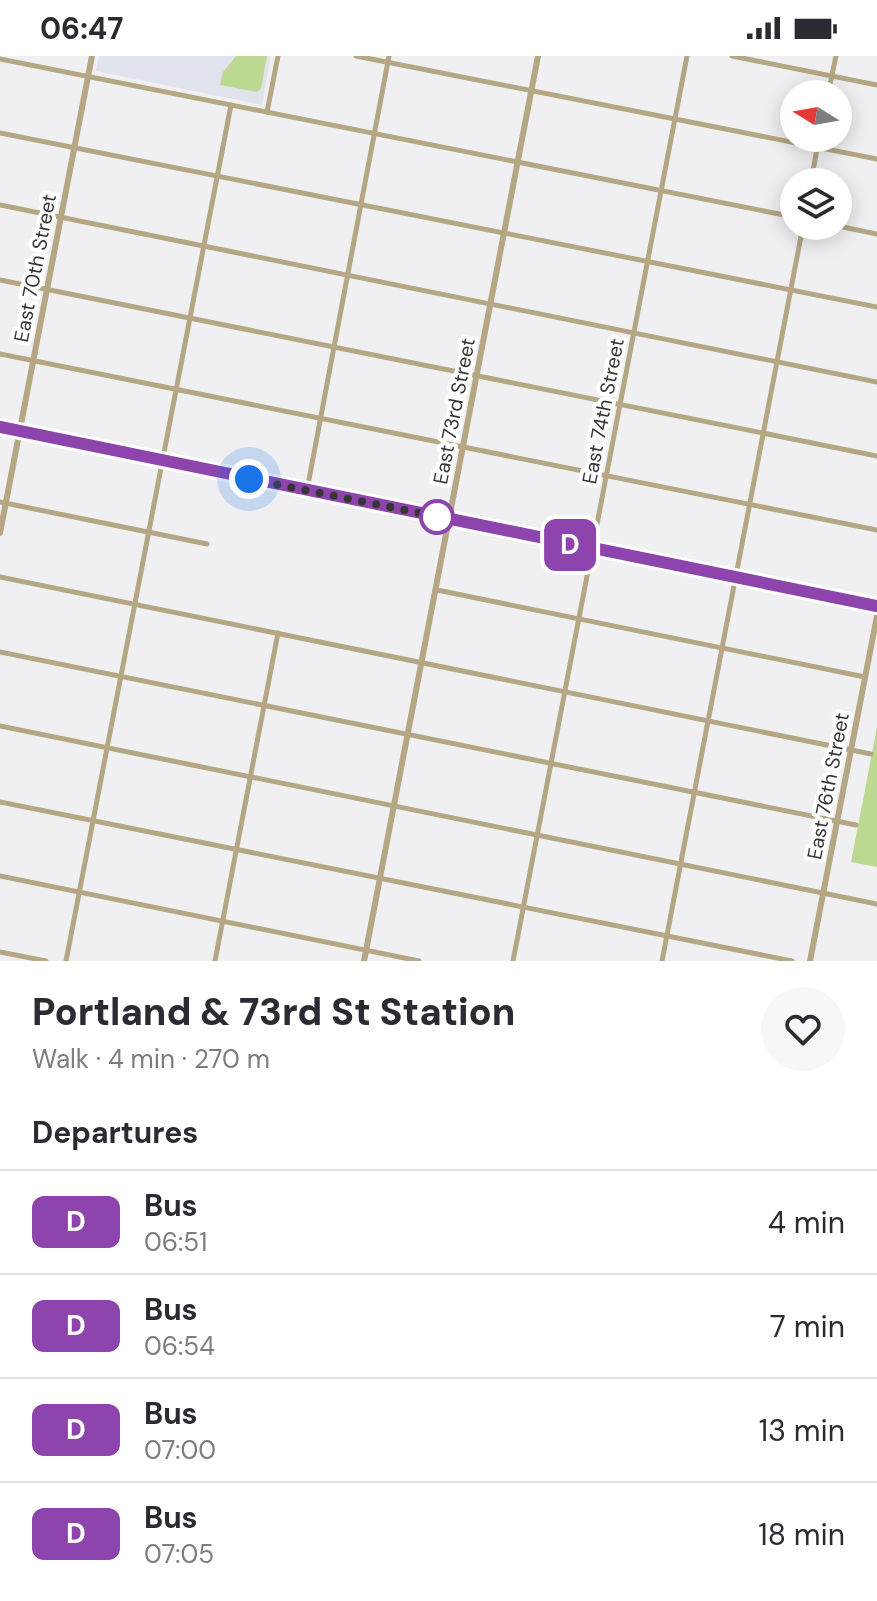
<!DOCTYPE html>
<html lang="en">
<head>
<meta charset="utf-8">
<style>
	:root { --surface:#fff; --page:#f7f7f7; --text:#2b2b33; --muted:#7c7c81; --line:#e1e1e2 }
	body { margin:0; font-family:"DM Sans",sans-serif; background:var(--page); color:var(--text); height:100vh; display:flex; flex-direction:column; font-size:30px; white-space:nowrap }
	* { box-sizing:border-box; margin:0 }
	p { font-size:26px; color:var(--muted) }
	.icon { flex:none; width:44px; height:44px; fill:none; stroke:currentColor; stroke-width:2; stroke-linecap:round; stroke-linejoin:round }
	.map { position:relative; height:905px; overflow:hidden }
	.side { display:flex; flex-direction:column; background:var(--surface); flex:1 }
	.side>* { flex:none }
	.badge { padding:0 16px; border-radius:12px; font-size:28px; line-height:52px }
	.needle { width:52px; rotate:281deg }
	.controls { position:absolute; left:780px; top:24px; display:grid; gap:16px }
	.controls a { display:grid; place-items:center; width:72px; height:72px; border-radius:50%; background:var(--surface); box-shadow:0 4px 20px #0003; font-size:40px }
	.you { position:absolute; width:40px; height:40px; margin:-20px; border:6px solid #fff; border-radius:50%; background:#1a73e8; box-shadow:0 0 0 12px #1a73e833 }
	.map>.badge { position:absolute; translate:-50% -50%; box-shadow:0 0 0 4px #fff }
	h2 { padding:0 32px; font-size:30px; line-height:72px }
	.round { display:grid; place-items:center; flex:none; width:84px; height:84px; border-radius:42px; background:var(--page) }
	.summary { display:flex; align-items:center; justify-content:space-between; height:136px; padding:0 32px }
	h1 { font-size:38px; font-weight:800; line-height:60px }
	ul { padding:0; list-style:none }
	li { display:flex; align-items:center; gap:24px; height:104px; padding:0 32px; border-top:2px solid var(--line) }
	li div { flex:1 }
	li b { display:block; font-size:30px }
	li em { font-style:normal }
	li .badge { min-width:88px; font-weight:700; text-align:center }
	.status { display:flex; justify-content:space-between; align-items:center; height:56px; padding:0 40px; background:var(--surface); direction:ltr }
	.status svg { height:22px; fill:currentColor }
	.map>svg:first-child { display:block }
	.built { fill:#e0e3eb }
	.green { fill:#bdd991 }
	.lines { fill:none; stroke-linecap:round; stroke-linejoin:round }
	.minor { stroke:#b5a784; stroke-width:5 }
	.tertiary { stroke:#b5a784; stroke-width:6 }
	.secondary { stroke:#97834c; stroke-width:7 }
	.line-casing { stroke:#fff; stroke-width:18 }
	.line { stroke:#8e44ad; stroke-width:12 }
	.walk { stroke:#363637; stroke-width:8; stroke-dasharray:0 14.4 }
	.stop-dot { fill:#fff; stroke:#8e44ad; stroke-width:4 }
	.labels { text-anchor:middle; stroke-width:8; stroke-linejoin:round; paint-order:stroke }
	.street-label { font-size:20px; fill:#363637; stroke:#fefeff }
</style>
</head>
<body>
<div class="status"><b>06:47</b><svg viewBox="0 0 49 12"><path d="M0 12V9h3v3zM5 12V6h3v6zM10 12V3h3v9zM15 12V0h3v12zM26 1h20v11H26zM47 4h2v5h-2z"/></svg></div>
<div class="map">
<svg width="877" height="905" viewBox="0 0 877 905">
	<rect width="100%" height="100%" fill="#f0f0f2"/>
	<path class="built" d="M99 0H271L262 49 96 15Z"/>
	<g class="green">
		<path d="M236 0H267L261 33 257 36 220 29 223 16Z"/>
		<path d="M877 671V811L851 806Z"/>
	</g>
	<g class="lines">
		<g class="minor">
			<path d="M356 0 877 103"/>
			<path d="M732 0 877 29"/>
			<path d="M0 3 794 161"/>
			<path d="M828 38 836 0"/>
			<path d="M267 56 278 0"/>
			<path d="M0 77 877 251"/>
			<path d="M811 126 819 82"/>
			<path d="M0 149 877 326"/>
			<path d="M838 170 877 178"/>
			<path d="M0 224 877 400"/>
			<path d="M0 298 877 474"/>
			<path d="M307 434 389 0"/>
			<path d="M0 446 207 488"/>
			<path d="M0 521 871 698"/>
			<path d="M437 534 865 621"/>
			<path d="M0 596 856 769"/>
			<path d="M0 670 877 848"/>
			<path d="M0 746 792 905"/>
			<path d="M0 820 419 905"/>
			<path d="M0 896 46 905"/>
			<path d="M66 905 231 49"/>
			<path d="M215 905 278 577"/>
			<path d="M513 905 687 0"/>
			<path d="M662 905 803 170"/>
		</g>
		<g class="tertiary">
			<path d="M0 477 92 0"/>
			<path d="M364 905 538 0"/>
			<path d="M810 905 877 560"/>
		</g>
		<path class="secondary" d="M0 372 877 550"/>
	</g>
	<g class="lines">
		<g class="line-casing">
			<path id="line" d="M0 371 877 550"/>
		</g>
		<use href="#line" class="line"/>
		<path class="walk" d="M249 423 440 461H437"/>
	</g>
	<circle class="stop-dot" cx="437" cy="461" r="16"/>
	<g class="labels">
		<g class="street-label">
			<text transform="translate(35 212) rotate(-79)" y="7">East 70th Street</text>
			<text transform="translate(454 355) rotate(-79)" y="7">East 73rd Street</text>
			<text transform="translate(603 355) rotate(-79)" y="7">East 74th Street</text>
			<text transform="translate(828 730) rotate(-79)" y="7">East 76th Street</text>
		</g>
	</g>
</svg>
<div class="controls">
<a><svg class="needle" viewBox="-14 -14 28 28"><path d="M0-13l5 13h-10z" fill="#e53935"/><path d="M0 13l5-13h-10z" fill="#7c7c81"/></svg></a>
<a><svg class="icon" aria-label="layers" viewBox="0 0 24 24"><path d="M12 4l9 5-9 5-9-5zM3 14l9 5 9-5"/></svg></a>
</div>
<div class="you" style="left:249px;top:423px"></div>
<b class="badge" style="left:570px;top:489px;background:#8e44ad;color:#fff">D</b>
</div>
<section class="side">
<div class="summary"><div><h1>Portland &amp; 73rd St Station</h1><p>Walk · 4 min · 270 m</p></div><a class="round"><svg class="icon" aria-label="heart" viewBox="0 0 24 24"><path d="M12 20l-8-8c-3-5 5-10 8-4 3-6 11-1 8 4z"/></svg></a></div>
<h2>Departures</h2>
<ul>
<li><span class="badge" style="background:#8e44ad;color:#fff">D</span><div><b>Bus</b><p>06:51</p></div><em>4 min</em></li>
<li><span class="badge" style="background:#8e44ad;color:#fff">D</span><div><b>Bus</b><p>06:54</p></div><em>7 min</em></li>
<li><span class="badge" style="background:#8e44ad;color:#fff">D</span><div><b>Bus</b><p>07:00</p></div><em>13 min</em></li>
<li><span class="badge" style="background:#8e44ad;color:#fff">D</span><div><b>Bus</b><p>07:05</p></div><em>18 min</em></li>
</ul>
</section>
</body>
</html>
